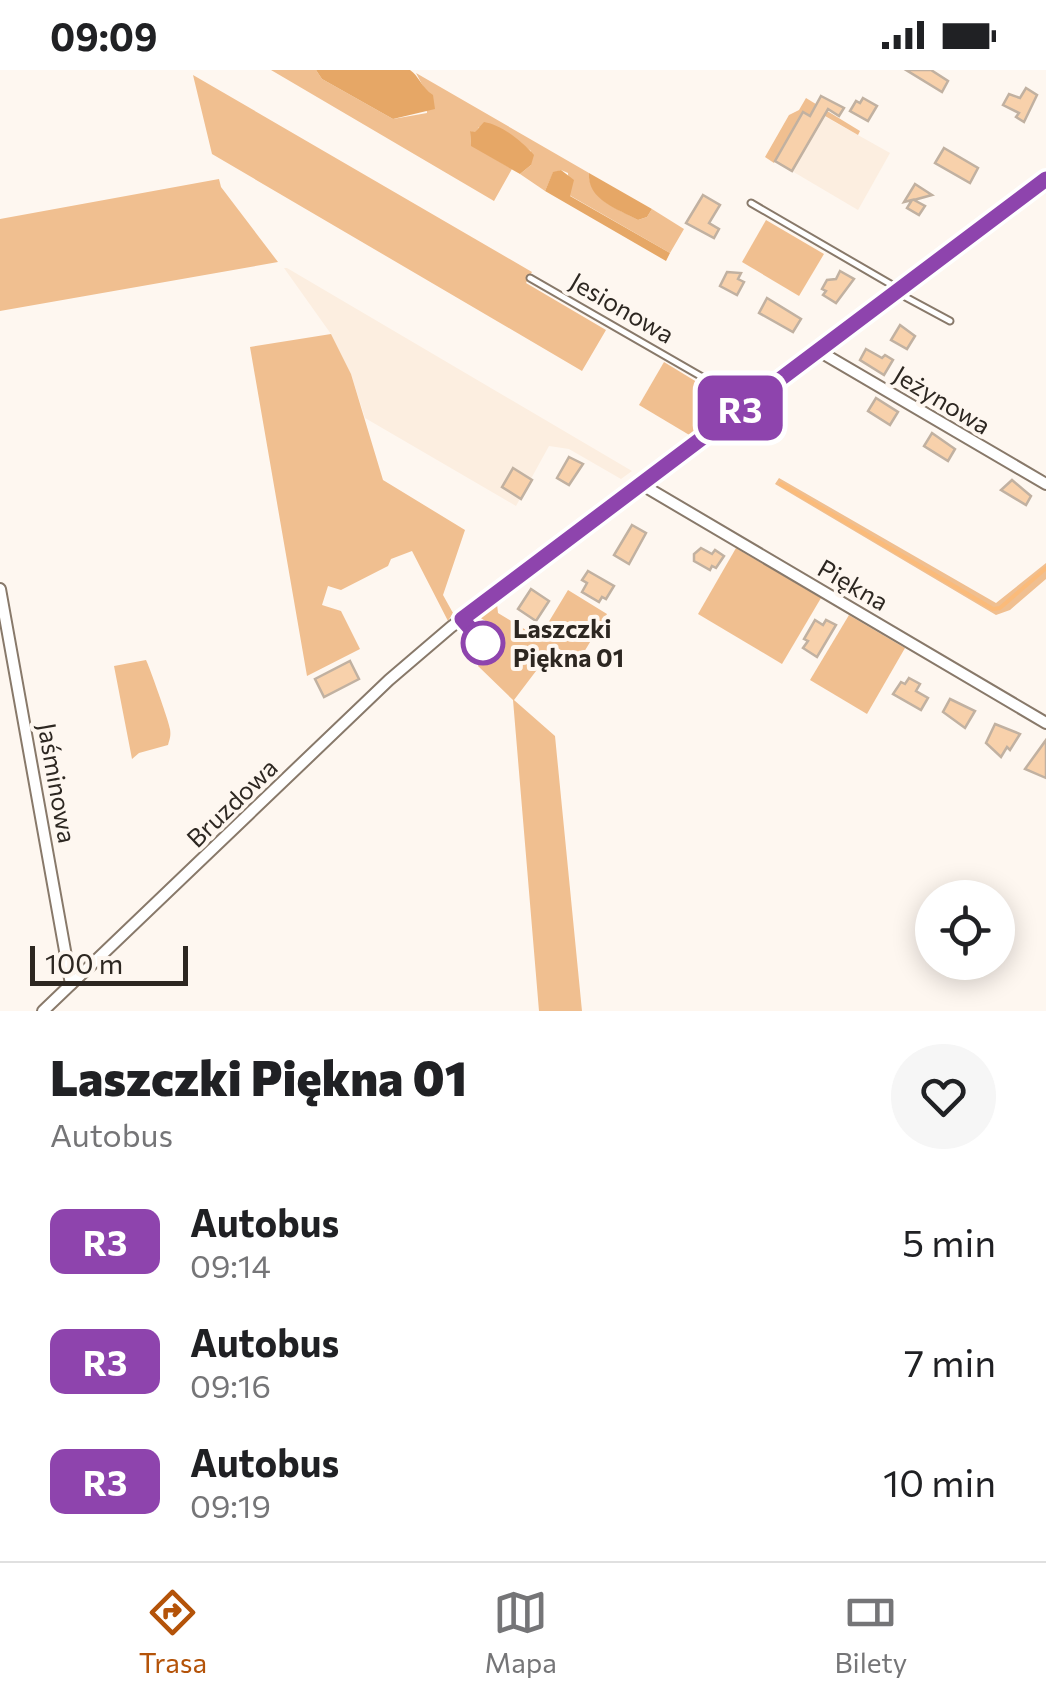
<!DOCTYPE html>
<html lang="pl">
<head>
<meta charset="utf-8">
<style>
	:root { --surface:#fff; --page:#f6f6f6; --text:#202124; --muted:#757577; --line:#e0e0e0; --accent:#b45309 }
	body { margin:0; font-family:Commissioner,sans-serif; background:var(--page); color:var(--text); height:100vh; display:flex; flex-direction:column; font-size:38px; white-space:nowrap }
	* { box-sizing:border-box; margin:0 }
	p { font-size:32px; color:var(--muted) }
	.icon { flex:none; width:55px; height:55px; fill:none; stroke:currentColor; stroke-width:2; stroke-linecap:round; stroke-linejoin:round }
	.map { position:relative; height:941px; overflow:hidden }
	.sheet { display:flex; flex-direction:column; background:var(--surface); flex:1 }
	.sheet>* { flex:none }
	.badge { padding:0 20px; border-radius:15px; font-size:35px; line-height:65px }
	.buttons { position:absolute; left:915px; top:810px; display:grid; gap:20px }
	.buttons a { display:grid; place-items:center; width:100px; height:100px; border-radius:50%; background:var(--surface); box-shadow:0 5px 25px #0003; font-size:50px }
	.scale { position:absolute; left:30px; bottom:25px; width:158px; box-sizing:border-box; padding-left:10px; border:5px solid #2d2721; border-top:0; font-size:28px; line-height:35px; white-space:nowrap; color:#2d2721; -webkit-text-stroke:8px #fef7f0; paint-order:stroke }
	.map>.badge { position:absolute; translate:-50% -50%; box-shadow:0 0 0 5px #fff }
	.round { display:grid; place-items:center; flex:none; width:105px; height:105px; border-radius:52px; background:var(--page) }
	.summary { display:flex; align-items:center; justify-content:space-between; height:170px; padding:0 50px }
	h1 { font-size:48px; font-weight:800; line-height:75px }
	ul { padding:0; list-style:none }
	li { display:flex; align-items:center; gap:30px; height:120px; padding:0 50px }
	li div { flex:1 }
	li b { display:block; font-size:38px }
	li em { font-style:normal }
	li .badge { min-width:110px; font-weight:700; text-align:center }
	.status { display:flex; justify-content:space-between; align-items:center; height:70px; padding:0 50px; background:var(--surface); direction:ltr }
	.status svg { height:28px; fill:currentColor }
	.tab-bar { display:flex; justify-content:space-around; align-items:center; height:140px; border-top:2px solid var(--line); background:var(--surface); font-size:28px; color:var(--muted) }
	.tab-bar a { display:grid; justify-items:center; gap:5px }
	.tab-bar .active { color:var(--accent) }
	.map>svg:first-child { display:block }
	.built { fill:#fceee0 }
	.green { fill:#f0bf90 }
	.forest { fill:#e6a766 }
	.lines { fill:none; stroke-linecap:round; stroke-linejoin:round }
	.stream { stroke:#fbbb7a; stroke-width:4 }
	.building { fill:#f8d1ab; stroke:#c1b1a1; stroke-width:2.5 }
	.lane-casing { stroke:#88796a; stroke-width:9 }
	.street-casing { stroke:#88796a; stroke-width:14 }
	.lane { stroke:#fff; stroke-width:5 }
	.street { stroke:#fff; stroke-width:10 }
	.line-casing { stroke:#fff; stroke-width:22 }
	.line { stroke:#8e44ad; stroke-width:15 }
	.stop-dot { fill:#fff; stroke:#8e44ad; stroke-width:5 }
	.labels { text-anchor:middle; stroke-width:8; stroke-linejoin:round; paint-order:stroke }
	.street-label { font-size:25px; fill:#2d2721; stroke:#fef7f0 }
	.stop-label { font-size:25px; font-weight:bold; fill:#2d2721; stroke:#fef7f0; text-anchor:start }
</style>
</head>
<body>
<div class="status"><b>09:09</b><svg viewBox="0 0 49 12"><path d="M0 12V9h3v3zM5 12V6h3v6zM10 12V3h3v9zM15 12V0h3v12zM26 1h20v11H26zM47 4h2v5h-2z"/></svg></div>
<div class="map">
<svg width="1046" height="941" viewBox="0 0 1046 941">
	<rect width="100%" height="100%" fill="#fef7f0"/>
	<g class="built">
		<path d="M803 42 824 46 890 83 858 140 775 91Z"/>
		<path d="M284 198H287L632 401 621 409 569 379 549 376 516 436 365 348 351 304 331 264Z"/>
	</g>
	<g class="green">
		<path d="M271 0H316L322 9 393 49 427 43 425 20 416 3 589 103C589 130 617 138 638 150L647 147 652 139 684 159 670 183 569 125 568 103 561 100 553 103 545 121 520 104 531 95V81L506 62 479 57 475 63 470 61 471 75 512 99 494 131Z"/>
		<path d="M193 5 532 202 526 213 606 260 582 301 212 84Z"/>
		<path d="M806 28 860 61 858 65 825 46 820 52 804 43 774 93 765 87 789 45 799 40Z"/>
		<path d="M219 109 221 117 278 192 0 241V149Z"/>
		<path d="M766 150 824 184 799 226 742 192Z"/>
		<path d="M331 264 351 304 383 410 465 460 443 525 453 543 448 551 412 481 391 489 388 496 341 520 328 516 322 535 341 541 360 579 307 606 250 277Z"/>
		<path d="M664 292 733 334V335L691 366 639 335Z"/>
		<path d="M779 408 996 533 1046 493V509L1010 540 996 545 775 414Z"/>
		<path d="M736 478 821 528 782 594 698 544Z"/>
		<path d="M568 520 607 544 578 592 555 576 514 630 555 666 582 941H539L513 630 478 596 502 561 479 547 497 534 498 543 539 568Z"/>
		<path d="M849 545 905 578 867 644 810 610Z"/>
		<path d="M146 590C148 593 170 654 170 659 171 666 170 668 168 675L139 683 132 689 114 596Z"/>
	</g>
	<g class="forest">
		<path d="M316 0H410C419 6 421 17 433 25L435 39 393 49 322 9Z"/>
		<path d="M484 52C502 55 522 71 534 85L531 95 520 104 471 76 470 61 475 62Z"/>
		<path d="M561 100 574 110 570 126 670 183 666 191 545 121 553 102Z"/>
		<path d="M589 103 652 139 647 147 638 150C618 139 587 130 589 103Z"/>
	</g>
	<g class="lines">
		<path class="stream" d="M781 414 993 539 1000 538 1046 498"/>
	</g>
	<g class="building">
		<path d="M906 0H931L948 11 942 22Z"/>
		<path d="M1026 18 1037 25 1024 52 1016 47 1019 43 1003 35 1009 24 1020 28Z"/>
		<path d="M821 26 844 38 839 46 828 39 792 101 775 91 803 42 810 46Z"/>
		<path d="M863 28 877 36 868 51 850 41 856 31 860 33Z"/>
		<path d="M944 78 978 98 970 113 935 93Z"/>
		<path d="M915 114 932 125 914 130 925 136 919 145 907 138 912 130 904 132Z"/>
		<path d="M703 125 720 135 709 153 719 159 714 168 686 153Z"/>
		<path d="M840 201 854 209 836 233 823 225 826 221 822 219 827 210 836 209Z"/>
		<path d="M727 202 741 203 738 209 744 212 737 225 720 216Z"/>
		<path d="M767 228 801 249 793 262 759 243Z"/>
		<path d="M900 255 915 266 907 279 891 270Z"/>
		<path d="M866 279 882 288 885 285 893 290 884 305 860 290Z"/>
		<path d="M876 328 898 342 890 355 868 341Z"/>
		<path d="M932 363 955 379 948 391 924 376Z"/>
		<path d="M569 387 583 394 569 415 557 408Z"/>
		<path d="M513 398 532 410 521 429 502 417Z"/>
		<path d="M1012 410 1031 426 1026 435 1001 420Z"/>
		<path d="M632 455 646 463 629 494 614 485Z"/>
		<path d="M701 478 712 484 715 480 724 486 716 498 712 496 710 500 694 491V484Z"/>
		<path d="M588 501 614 516 606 529 602 527 599 532 582 522 587 513 582 510Z"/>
		<path d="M531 519 549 531 536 551 518 539Z"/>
		<path d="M815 550 823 555 826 550 836 555 817 587 803 578 808 571 804 569Z"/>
		<path d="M350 591 359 609 324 627 315 609Z"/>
		<path d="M909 608 920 614 916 621 928 628 921 640 893 624 901 612 905 614Z"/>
		<path d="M950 629 975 641 965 658 943 642Z"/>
		<path d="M995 654 1020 664 1010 680 1007 677 1001 687 986 673Z"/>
		<path d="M1046 670V708L1025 699Z"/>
	</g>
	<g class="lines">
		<g class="lane-casing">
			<g id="lane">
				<path d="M751 133 899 219"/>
				<path d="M530 208 716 315 742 334"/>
				<path d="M898 223 950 251"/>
				<path d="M463 551 483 573"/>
			</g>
		</g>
		<g class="street-casing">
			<g id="street">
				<path d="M817 280 1046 414"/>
				<path d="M639 413 1046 653"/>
				<path d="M0 519 71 914"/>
				<path d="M43 941 389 610 451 557 1046 109"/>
			</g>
		</g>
		<use href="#lane" class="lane"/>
		<use href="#street" class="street"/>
	</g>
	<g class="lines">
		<g class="line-casing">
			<path id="line" d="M483 573 462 549 1046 109"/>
		</g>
		<use href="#line" class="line"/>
	</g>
	<circle class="stop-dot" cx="483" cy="573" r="20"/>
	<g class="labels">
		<g class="street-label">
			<text transform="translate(622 238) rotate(30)" y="9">Jesionowa</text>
			<text transform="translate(942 330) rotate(31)" y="9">Jeżynowa</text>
			<text transform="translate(853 515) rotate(30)" y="9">Piękna</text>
			<text transform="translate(57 713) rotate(80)" y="9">Jaśminowa</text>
			<text transform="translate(232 733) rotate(-44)" y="9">Bruzdowa</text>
		</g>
		<g class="stop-label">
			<text x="513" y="568">Laszczki<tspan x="513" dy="29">Piękna 01</tspan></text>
		</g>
	</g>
</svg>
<div class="buttons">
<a><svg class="icon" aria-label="locate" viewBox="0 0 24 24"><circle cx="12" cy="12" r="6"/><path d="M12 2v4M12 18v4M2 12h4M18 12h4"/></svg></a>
</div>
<div class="scale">100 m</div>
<b class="badge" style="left:740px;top:338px;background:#8e44ad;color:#fff">R3</b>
</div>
<section class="sheet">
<div class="summary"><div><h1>Laszczki Piękna 01</h1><p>Autobus</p></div><a class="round"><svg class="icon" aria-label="heart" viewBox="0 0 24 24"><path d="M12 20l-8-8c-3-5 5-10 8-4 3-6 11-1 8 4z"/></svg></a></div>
<ul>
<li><span class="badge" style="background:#8e44ad;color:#fff">R3</span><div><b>Autobus</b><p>09:14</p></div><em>5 min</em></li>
<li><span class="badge" style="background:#8e44ad;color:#fff">R3</span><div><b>Autobus</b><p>09:16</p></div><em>7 min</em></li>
<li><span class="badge" style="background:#8e44ad;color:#fff">R3</span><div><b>Autobus</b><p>09:19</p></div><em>10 min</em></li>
</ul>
</section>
<nav class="tab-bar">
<a class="active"><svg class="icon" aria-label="directions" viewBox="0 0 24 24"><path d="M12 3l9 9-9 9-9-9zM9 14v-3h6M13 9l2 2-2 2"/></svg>Trasa</a>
<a><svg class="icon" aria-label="map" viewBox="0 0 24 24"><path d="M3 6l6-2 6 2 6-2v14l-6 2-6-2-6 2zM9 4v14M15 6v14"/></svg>Mapa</a>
<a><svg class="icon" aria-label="tickets" viewBox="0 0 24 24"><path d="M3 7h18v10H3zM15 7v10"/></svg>Bilety</a>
</nav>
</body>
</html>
